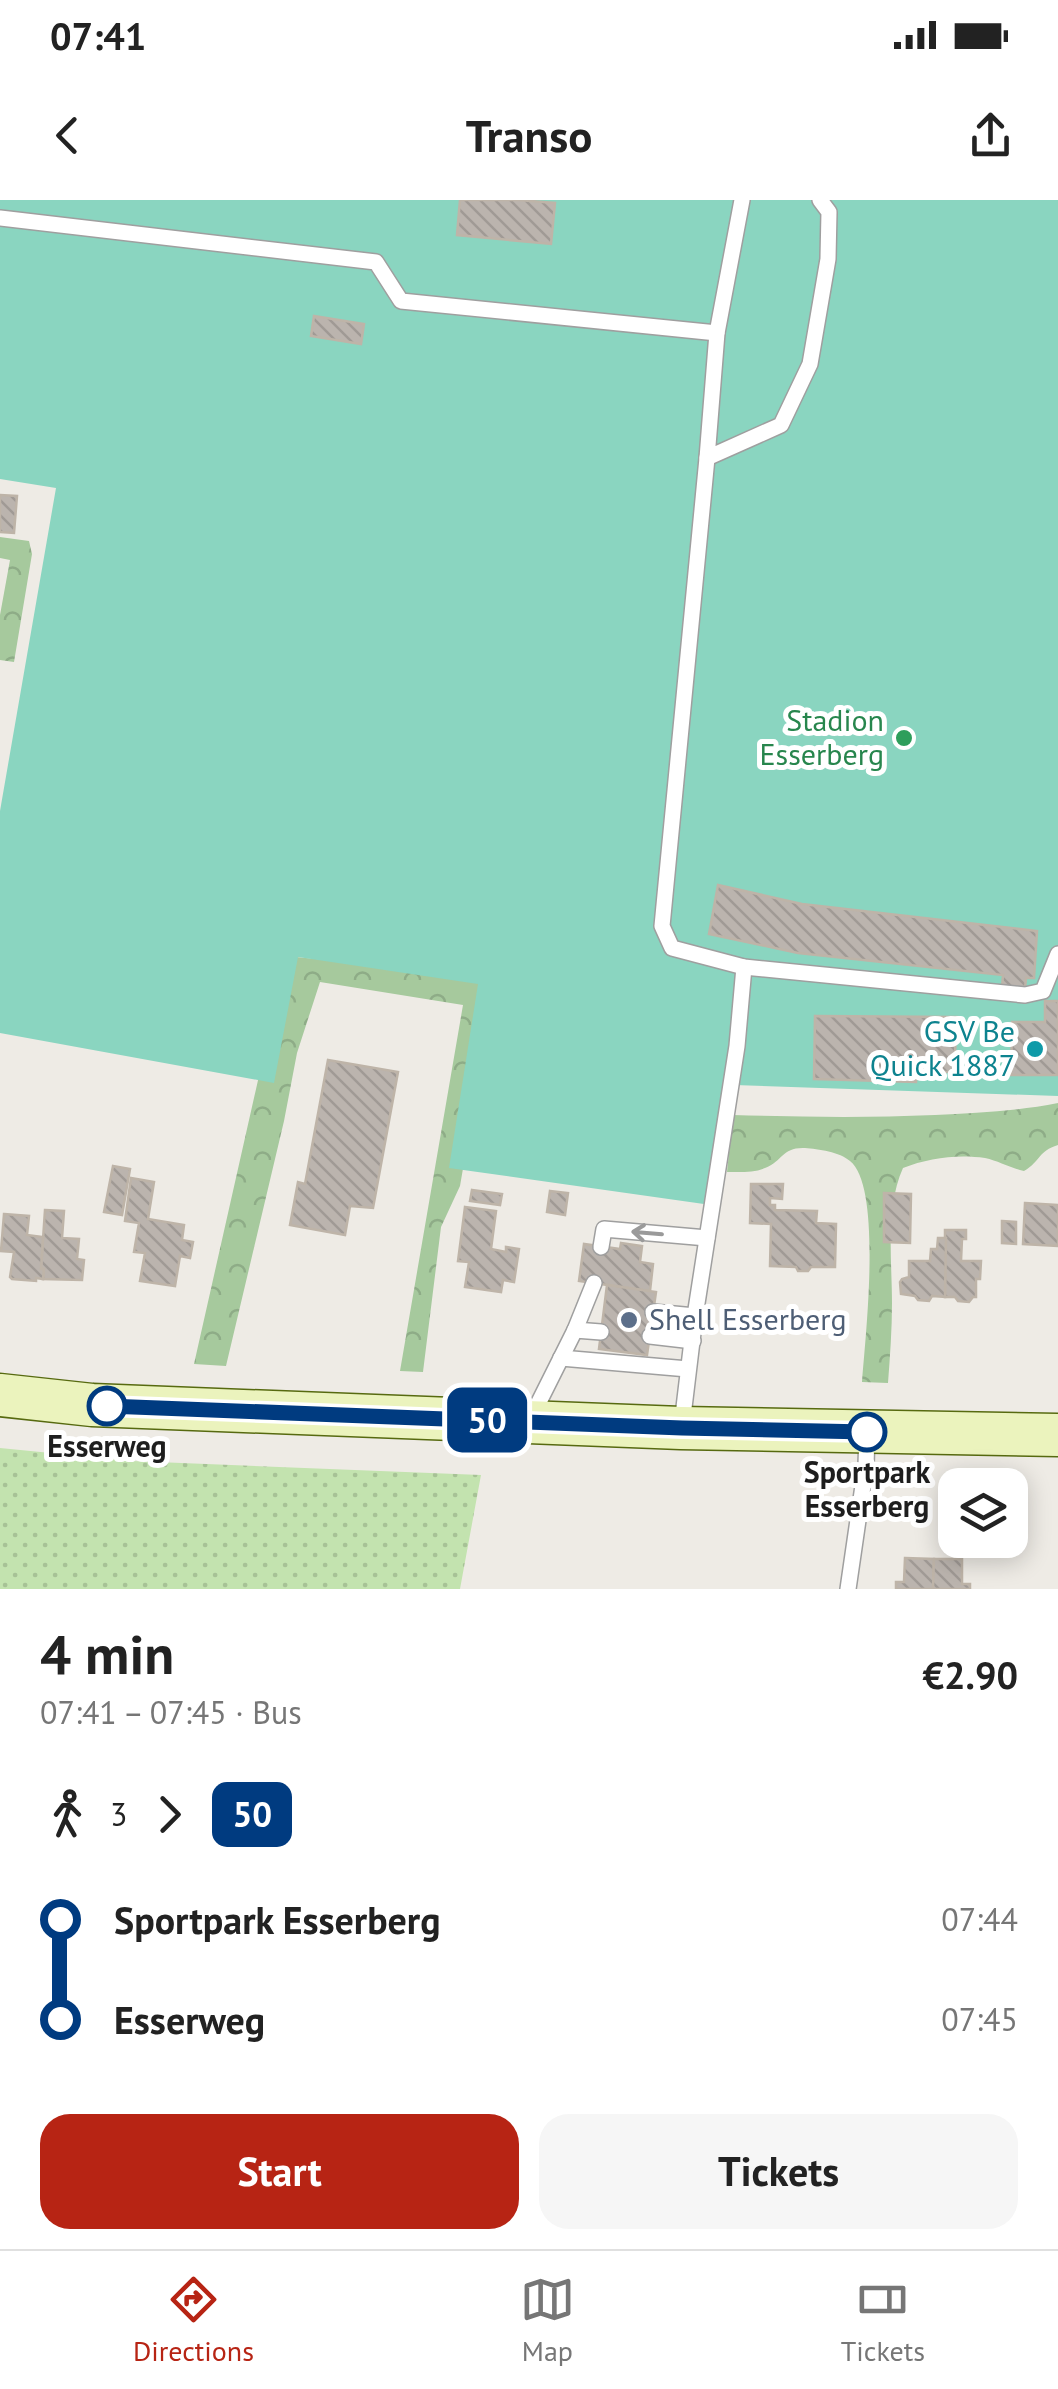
<!DOCTYPE html>
<html lang="en">
<head>
<meta charset="utf-8">
<style>
	:root { --surface:#fff; --page:#f6f6f6; --text:#222; --muted:#767676; --line:#e0e0e0; --accent:#b72414 }
	body { margin:0; font-family:"PT Sans",sans-serif; background:var(--page); color:var(--text); height:100vh; display:flex; flex-direction:column; font-size:38px; white-space:nowrap }
	* { box-sizing:border-box; margin:0 }
	p { font-size:32px; color:var(--muted) }
	.icon { flex:none; width:55px; height:55px; fill:none; stroke:currentColor; stroke-width:2; stroke-linecap:round; stroke-linejoin:round }
	.map { position:relative; height:1389px; overflow:hidden }
	.details { display:flex; flex-direction:column; background:var(--surface); flex:1 }
	.details>* { flex:none }
	.badge { padding:0 20px; border-radius:15px; font-size:35px; line-height:65px }
	.controls { position:absolute; left:938px; top:1268px; display:grid; gap:20px }
	.controls a { display:grid; place-items:center; width:90px; height:90px; border-radius:20px; background:var(--surface); box-shadow:0 5px 25px #0003; font-size:50px }
	.map>.badge { position:absolute; translate:-50% -50%; box-shadow:0 0 0 5px #fff }
	.legs { display:flex; align-items:center; gap:15px; height:110px; padding:0 40px; font-size:32px }
	.legs p { margin-inline-start:auto }
	.head { display:flex; align-items:center; justify-content:space-between; height:170px; padding:0 40px }
	h1 { font-size:55px; font-weight:700; line-height:75px }
	.primary-button { display:flex; gap:20px; margin-top:auto; padding:20px 40px }
	.primary-button a { flex:1; height:115px; border-radius:30px; background:var(--accent); color:#fff; font-size:40px; font-weight:700; line-height:115px; text-align:center }
	.primary-button a+a { background:var(--page); color:var(--text) }
	ul { padding:0 40px; list-style:none }
	li { display:flex; align-items:center; gap:35px; height:100px; font-size:38px }
	li i { display:grid; place-items:center; width:15px; height:100%; margin:0 12px; background:currentColor }
	li i::after { content:''; width:25px; height:25px; margin:-12px; border:8px solid; border-radius:50%; background:var(--surface) }
	li p { margin-inline-start:auto }
	li:first-child i { background:linear-gradient(#0000 50%,currentColor 0) }
	li:last-child i { background:linear-gradient(currentColor 50%,#0000 0) }
	.status { display:flex; justify-content:space-between; align-items:center; height:70px; padding:0 50px; background:var(--surface); direction:ltr }
	.status svg { height:28px; fill:currentColor }
	header { display:flex; justify-content:space-between; align-items:center; height:130px; padding:0 40px; background:var(--surface); font-size:45px; font-weight:700 }
	.tab-bar { display:flex; justify-content:space-around; align-items:center; height:140px; border-top:2px solid var(--line); background:var(--surface); font-size:28px; color:var(--muted) }
	.tab-bar a { display:grid; justify-items:center; gap:5px }
	.tab-bar .active { color:var(--accent) }
	.map>svg:first-child { display:block }
	.grass { fill:url(#grass-dots) }
	.forest { fill:url(#forest-crowns) }
	.pitch { fill:#8ad5c0 }
	.building { fill:url(#building-back-hatch); stroke:#beb4a8; stroke-width:2.5 }
	.lines { fill:none; stroke-linecap:round; stroke-linejoin:round }
	.lane-casing { stroke:#9f9f9f; stroke-width:18 }
	.secondary-casing { stroke:#576a10; stroke-width:45 }
	.lane { stroke:#fff; stroke-width:15 }
	.secondary { stroke:#ebf3bd; stroke-width:42 }
	.oneway { stroke:#9a9a9a }
	.line-1-casing { stroke:#fff; stroke-width:22 }
	.line-1 { stroke:#003b80; stroke-width:15 }
	.leisure-dot { fill:#2e9e5b; stroke:#fff; stroke-width:4 }
	.culture-dot { fill:#0f9aa8; stroke:#fff; stroke-width:4 }
	.service-dot { fill:#5c6f8a; stroke:#fff; stroke-width:4 }
	.stop-1-dot { fill:#fff; stroke:#003b80; stroke-width:5 }
	.labels { text-anchor:middle; stroke-width:10; stroke-linejoin:round; paint-order:stroke }
	.leisure-label { font-size:30px; fill:#27864d; stroke:#fff; text-anchor:end }
	.culture-label { font-size:30px; fill:#0d838f; stroke:#fff; text-anchor:end }
	.service-label { font-size:30px; fill:#4e5e75; stroke:#fff; text-anchor:start }
	.stop-label { font-size:30px; font-weight:bold; fill:#1e1e1e; stroke:#fff }
</style>
</head>
<body>
<div class="status"><b>07:41</b><svg viewBox="0 0 49 12"><path d="M0 12V9h3v3zM5 12V6h3v6zM10 12V3h3v9zM15 12V0h3v12zM26 1h20v11H26zM47 4h2v5h-2z"/></svg></div>
<header><svg class="icon" aria-label="back" viewBox="0 0 24 24"><path d="M15 5l-7 7 7 7"/></svg>Transo<svg class="icon" aria-label="share" viewBox="0 0 24 24"><path d="M12 15V3M7 8l5-5 5 5M5 13v7h14v-7"/></svg></header>
<div class="map">
<svg width="1058" height="1389" viewBox="0 0 1058 1389">
	<defs>
		<pattern id="grass-dots" width="8" height="8" patternUnits="userSpaceOnUse" patternTransform="scale(2.5)"><rect width="8" height="8" fill="#c3e3af"/><path d="M2 2h.1M6 6h.1" fill="none" stroke="#a7c296" stroke-width="1.8" stroke-linecap="round"/></pattern>
		<pattern id="forest-crowns" width="20" height="18" patternUnits="userSpaceOnUse" patternTransform="scale(2.5)"><rect width="20" height="18" fill="#a6c99d"/><path d="M2 6a3 3 0 1 1 6 0M12 15a3 3 0 1 1 6 0" fill="none" stroke="#8eac87"/></pattern>
		<pattern id="building-back-hatch" width="6" height="6" patternUnits="userSpaceOnUse" patternTransform="scale(2.5)"><rect width="6" height="6" fill="#bbb4ae"/><path d="M-1 5l2 2M0 0l6 6M5-1l2 2" fill="none" stroke="#a09a95"/></pattern>
	</defs>
	<rect width="100%" height="100%" fill="#eeebe5"/>
	<path class="grass" d="M0 1248 132 1261 481 1275 460 1389H0Z"/>
	<g class="forest">
		<path d="M0 337 29 341 32 354 14 462 0 460V415L10 360 0 358Z"/>
		<path d="M286 756 496 777 460 986 441 1027 423 1172 400 1171 463 805 320 782 297 853 284 921 226 1166 194 1164Z"/>
		<path d="M1058 903V945C1038 951 1041 961 1024 971 1010 968 999 961 985 958 958 954 928 958 903 968 885 1008 892 1060 892 1103 892 1130 890 1156 888 1183L862 1182C865 1140 883 987 850 961 840 952 818 949 805 948 782 947 783 961 765 968 754 973 739 972 727 972L733 915C801 917 867 918 935 915 976 913 1018 911 1058 903Z"/>
	</g>
	<path class="pitch" d="M0 0H1058V896L734 885 718 1006 449 968 478 784 298 757 274 883 0 833V611L56 288 0 279Z"/>
	<g class="building">
		<path d="M460 0H519L555 3 551 44 457 35Z"/>
		<path d="M314 116 364 124 361 144 311 136Z"/>
		<path d="M0 295 17 296 14 333 0 332Z"/>
		<path d="M718 685 802 704 1037 731 1034 778H1026L1025 789 1002 787 1003 775 798 753 709 734Z"/>
		<path d="M1045 801H1058V875H1011L1012 822H1045Z"/>
		<path d="M815 816 957 817 954 872H917L916 882 814 879Z"/>
		<path d="M328 860 398 872 373 1008 350 1006 345 1035 290 1025 298 982 305 984Z"/>
		<path d="M113 966 130 969 122 1015 104 1012Z"/>
		<path d="M131 978 154 982 148 1019 184 1025 182 1040 193 1042 190 1058 180 1056 175 1086 140 1081 145 1053 134 1052 139 1023 125 1021Z"/>
		<path d="M751 984H783L782 999 770 998V1005H775V1010L817 1011 816 1023 836 1024 835 1067H811L808 1071H798L796 1067 770 1066 771 1024 750 1023Z"/>
		<path d="M472 990 502 994 500 1005 470 1001Z"/>
		<path d="M550 991 568 993 565 1015 547 1012Z"/>
		<path d="M884 993 911 994 910 1043 884 1042Z"/>
		<path d="M1025 1003 1058 1005V1046L1023 1044Z"/>
		<path d="M465 1007 496 1011 491 1049 506 1052V1047L519 1049 514 1082 503 1080 501 1092 465 1087 469 1062 458 1061Z"/>
		<path d="M45 1010 64 1011 62 1038 79 1039 77 1059 84 1060 82 1080 43 1079 44 1069H41Z"/>
		<path d="M4 1014 29 1016 27 1035 43 1037 41 1069H44L43 1079 36 1078V1081L12 1079 10 1077 14 1052 1 1051Z"/>
		<path d="M1002 1021 1016 1022V1044L1002 1043Z"/>
		<path d="M945 1030H966V1039H962L961 1061H981L980 1079H976V1097H973L969 1102 958 1101 955 1097H945Z"/>
		<path d="M938 1038H946L945 1097 932 1096 929 1101 918 1100 915 1096 901 1094 900 1082 902 1079 909 1077V1061H930L931 1049H937Z"/>
		<path d="M621 1043 642 1046 640 1062 653 1064 650 1091 579 1081 584 1044 620 1049Z"/>
		<path d="M607 1085 656 1092 647 1155 599 1149Z"/>
		<path d="M905 1358 934 1359 933 1389H896V1382H904Z"/>
		<path d="M934 1359H962V1384H970V1389H933Z"/>
	</g>
	<g class="lines">
		<g class="lane-casing">
			<g id="lane">
				<path d="M742 0 717 133 707 258 781 225 810 164 828 59 829 12 820 0"/>
				<path d="M0 18 376 62 401 101 717 133"/>
				<path d="M707 258 662 726 672 748 744 767 1025 795 1043 791 1058 754"/>
				<path d="M601 1047 604 1029 707 1038"/>
				<path d="M653 1112 695 1116"/>
				<path d="M575 1130 601 1132"/>
				<path d="M650 1136 693 1141"/>
				<path d="M561 1158 688 1169"/>
				<path d="M530 1220 575 1130 594 1083"/>
				<path d="M682 1224 695 1116 737 846 744 767"/>
				<path d="M848 1389 866 1265 867 1234"/>
			</g>
		</g>
		<g class="secondary-casing">
			<path id="secondary" d="M0 1195 92 1205 681 1228 1058 1235"/>
		</g>
		<use href="#lane" class="lane"/>
		<use href="#secondary" class="secondary"/>
	</g>
	<defs><path id="oneway-shaft" d="M-6 0H5M1.5-3L5.5 0L1.5 3" fill="none" stroke-width="1.6" stroke-linecap="round" stroke-linejoin="round" transform="scale(2.5)"/></defs>
	<use class="oneway" href="#oneway-shaft" transform="translate(647 1033) rotate(-175)"/>
	<g class="lines">
		<g class="line-1-casing">
			<path id="line-1" d="M107 1206 682 1228 867 1232"/>
		</g>
		<use href="#line-1" class="line-1"/>
	</g>
	<circle class="leisure-dot" cx="904" cy="538" r="10"/>
	<circle class="culture-dot" cx="1035" cy="849" r="10"/>
	<circle class="service-dot" cx="629" cy="1120" r="10"/>
	<g class="stop-1-dot">
		<circle cx="107" cy="1206" r="18"/>
		<circle cx="867" cy="1232" r="18"/>
	</g>
	<g class="labels">
		<g class="leisure-label">
			<text x="884" y="531">Stadion<tspan x="884" dy="34">Esserberg</tspan></text>
		</g>
		<g class="culture-label">
			<text x="1015" y="842">GSV Be<tspan x="1015" dy="34">Quick 1887</tspan></text>
		</g>
		<g class="service-label">
			<text x="649" y="1130">Shell Esserberg</text>
		</g>
		<g class="stop-label">
			<text x="107" y="1257">Esserweg</text>
			<text x="867" y="1283">Sportpark<tspan x="867" dy="34">Esserberg</tspan></text>
		</g>
	</g>
</svg>
<div class="controls">
<a><svg class="icon" aria-label="layers" viewBox="0 0 24 24"><path d="M12 4l9 5-9 5-9-5zM3 14l9 5 9-5"/></svg></a>
</div>
<b class="badge" style="left:487px;top:1220px;background:#003b80;color:#fff">50</b>
</div>
<section class="details">
<div class="head"><div><h1>4 min</h1><p>07:41 – 07:45 · Bus</p></div><b>€2.90</b></div>
<div class="legs"><svg class="icon" aria-label="walk" viewBox="0 0 24 24"><circle cx="13" cy="4" r="2"/><path d="M13 8l-2 6 4 7M11 14l-3 7M7 12l3-4h3l4 4"/></svg>3<svg class="icon" aria-label="forward" viewBox="0 0 24 24"><path d="M9 5l7 7-7 7"/></svg><b class="badge" style="background:#003b80;color:#fff">50</b></div>
<ul>
<li><i style="color:#003b80"></i><b>Sportpark Esserberg</b><p>07:44</p></li>
<li><i style="color:#003b80"></i><b>Esserweg</b><p>07:45</p></li>
</ul>
<div class="primary-button"><a>Start</a><a>Tickets</a></div>
</section>
<nav class="tab-bar">
<a class="active"><svg class="icon" aria-label="directions" viewBox="0 0 24 24"><path d="M12 3l9 9-9 9-9-9zM9 14v-3h6M13 9l2 2-2 2"/></svg>Directions</a>
<a><svg class="icon" aria-label="map" viewBox="0 0 24 24"><path d="M3 6l6-2 6 2 6-2v14l-6 2-6-2-6 2zM9 4v14M15 6v14"/></svg>Map</a>
<a><svg class="icon" aria-label="tickets" viewBox="0 0 24 24"><path d="M3 7h18v10H3zM15 7v10"/></svg>Tickets</a>
</nav>
</body>
</html>
